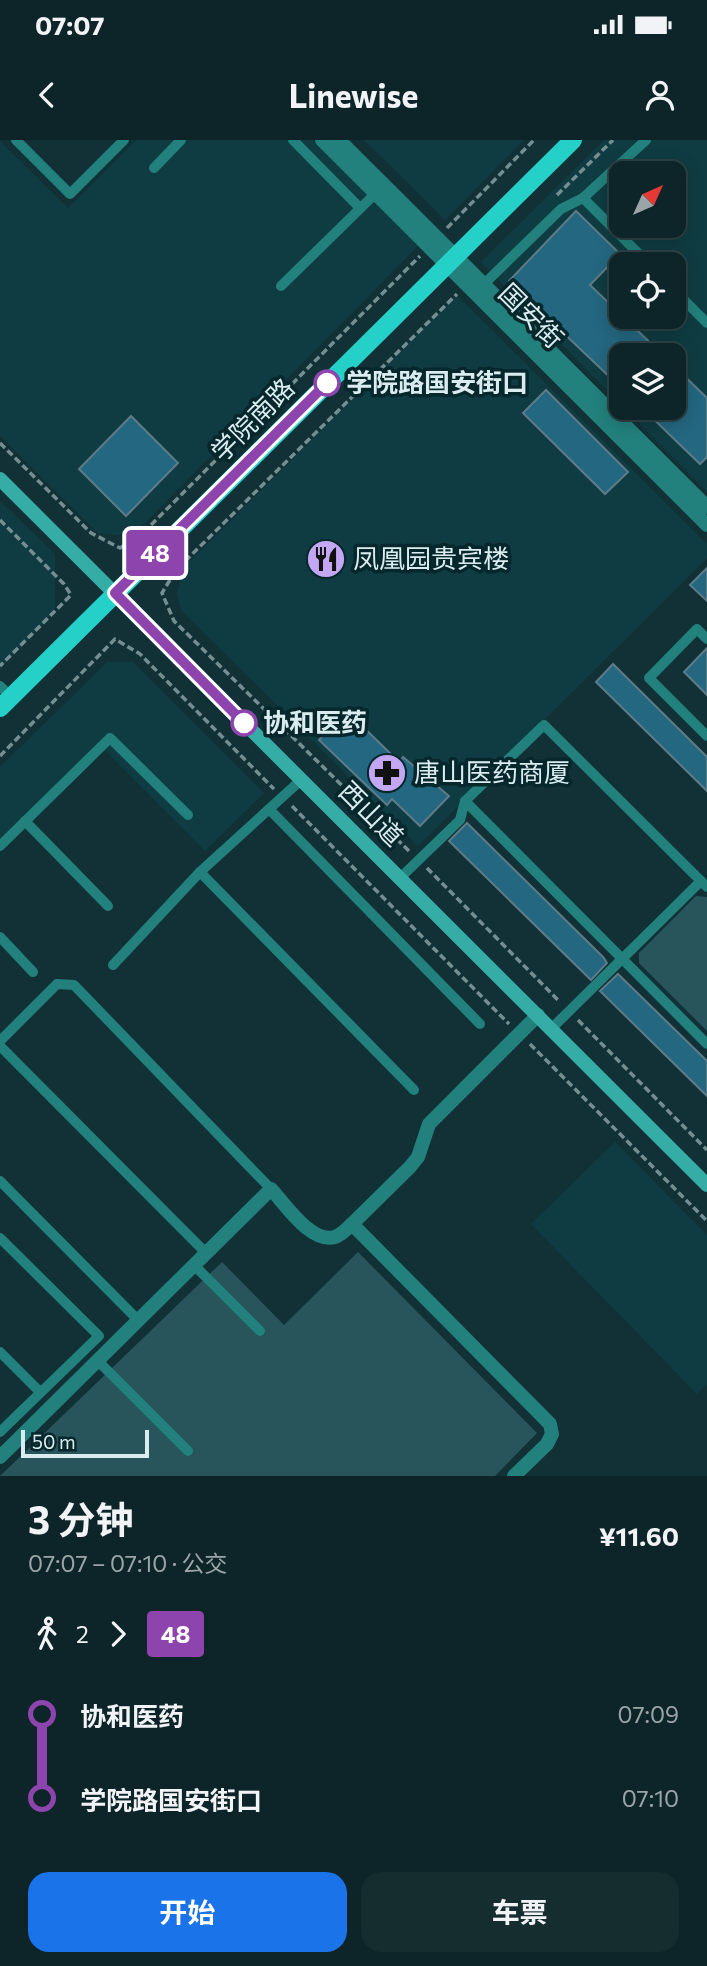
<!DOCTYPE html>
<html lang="zh">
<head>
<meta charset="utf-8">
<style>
	:root { --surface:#0d2528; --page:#162d30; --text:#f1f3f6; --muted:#9aa5a8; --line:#2d4245; --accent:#1a73e8 }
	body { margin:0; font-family:Commissioner,"Noto Sans SC",sans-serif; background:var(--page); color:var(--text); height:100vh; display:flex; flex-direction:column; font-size:26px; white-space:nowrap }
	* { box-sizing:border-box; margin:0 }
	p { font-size:23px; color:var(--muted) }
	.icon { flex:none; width:38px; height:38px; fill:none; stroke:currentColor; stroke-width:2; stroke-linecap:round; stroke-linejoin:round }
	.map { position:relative; height:1336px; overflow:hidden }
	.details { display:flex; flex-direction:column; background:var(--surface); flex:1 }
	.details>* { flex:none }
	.badge { padding:0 14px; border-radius:5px; font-size:24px; line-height:46px }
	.needle { width:46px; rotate:45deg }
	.controls { position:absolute; left:609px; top:21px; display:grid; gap:14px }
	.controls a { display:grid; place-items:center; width:77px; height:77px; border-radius:14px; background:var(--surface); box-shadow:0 4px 18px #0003,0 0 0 2px var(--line); font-size:35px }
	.scale { position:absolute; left:21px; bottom:18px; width:128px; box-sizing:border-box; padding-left:7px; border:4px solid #daecef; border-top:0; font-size:19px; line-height:24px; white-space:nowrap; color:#daecef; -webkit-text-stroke:5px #06272c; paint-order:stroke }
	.map>.badge { position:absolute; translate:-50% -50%; box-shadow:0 0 0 4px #fff }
	.legs { display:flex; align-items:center; gap:10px; height:77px; padding:0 28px; font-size:23px }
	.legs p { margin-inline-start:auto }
	.overview { display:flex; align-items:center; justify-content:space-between; height:119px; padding:0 28px }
	h1 { font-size:38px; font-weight:700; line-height:52px }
	.action { display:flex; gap:14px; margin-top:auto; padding:14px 28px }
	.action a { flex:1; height:80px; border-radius:21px; background:var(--accent); color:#fff; font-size:28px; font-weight:700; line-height:80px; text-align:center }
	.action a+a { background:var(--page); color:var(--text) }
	ul { padding:0 28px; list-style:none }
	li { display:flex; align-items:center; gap:24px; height:84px; font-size:26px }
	li i { display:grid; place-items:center; width:10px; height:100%; margin:0 9px; background:currentColor }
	li i::after { content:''; width:18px; height:18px; margin:-9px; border:5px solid; border-radius:50%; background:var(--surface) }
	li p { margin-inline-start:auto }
	li:first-child i { background:linear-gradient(#0000 50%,currentColor 0) }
	li:last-child i { background:linear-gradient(currentColor 50%,#0000 0) }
	.status { display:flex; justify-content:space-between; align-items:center; height:49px; padding:0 35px; background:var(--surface); direction:ltr }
	.status svg { height:19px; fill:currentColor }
	header { display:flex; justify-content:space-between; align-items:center; height:91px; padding:0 28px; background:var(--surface); font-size:32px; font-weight:700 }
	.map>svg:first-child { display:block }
	.built { fill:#0f3c42; fill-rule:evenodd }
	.green { fill:#28555c }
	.building { fill:#246780; stroke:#5e7b87; stroke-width:2 }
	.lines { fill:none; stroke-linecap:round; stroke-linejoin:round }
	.path { stroke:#758e92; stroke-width:3.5; stroke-dasharray:7 3.5; stroke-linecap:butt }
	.lane { stroke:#22817c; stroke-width:10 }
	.street { stroke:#22817c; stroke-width:14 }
	.secondary { stroke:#36aca6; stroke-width:14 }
	.primary { stroke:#25d0c8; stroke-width:18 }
	.line-1-casing { stroke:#fff; stroke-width:16 }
	.line-1 { stroke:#8e44ad; stroke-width:10 }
	.stop-1-dot { fill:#fff; stroke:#8e44ad; stroke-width:3.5 }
	.labels { text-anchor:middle; stroke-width:7; stroke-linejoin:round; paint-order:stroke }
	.street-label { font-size:26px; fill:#daecef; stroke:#06272c }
	.stop-label { font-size:26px; font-weight:bold; fill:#daecef; stroke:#06272c; text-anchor:start }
	.poi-label { font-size:26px; fill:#daecef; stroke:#06272c; text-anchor:start }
</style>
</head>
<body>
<div class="status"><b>07:07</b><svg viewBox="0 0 49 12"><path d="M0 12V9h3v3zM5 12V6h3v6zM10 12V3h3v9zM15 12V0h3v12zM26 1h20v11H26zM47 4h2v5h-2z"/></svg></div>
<header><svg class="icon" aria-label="back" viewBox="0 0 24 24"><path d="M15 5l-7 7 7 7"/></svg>Linewise<svg class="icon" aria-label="person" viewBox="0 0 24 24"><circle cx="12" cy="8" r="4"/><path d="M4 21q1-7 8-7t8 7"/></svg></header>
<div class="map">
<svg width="707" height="1336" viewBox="0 0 707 1336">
	<rect width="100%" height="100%" fill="#113136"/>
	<g class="built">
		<path d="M136 0H312L418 106 136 392 118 395 98 393 0 296V1L68 68Z"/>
		<path d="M364 0H524L445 80Z"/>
		<path d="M604 0H707V352L624 268H674V215H621V265L481 122ZM621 33H674V86H621ZM621 124H674V177H621Z"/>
		<path d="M457 155 707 404V418L418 706 181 470 177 454 184 427Z"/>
		<path d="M0 361 55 414V471L0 529Z"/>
		<path d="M107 522H133L264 653 205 711 102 607 0 706V627Z"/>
		<path d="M615 1002 707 1095V1244L697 1254 531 1084Z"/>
	</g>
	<g class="green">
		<path d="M696 756 707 757V891L639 823V813Z"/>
		<path d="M358 1112 537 1293 495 1336H0L222 1122 284 1185Z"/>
	</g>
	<g class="building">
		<path d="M576 71 620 114 590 145 663 215H621V248L509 141Z"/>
		<path d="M674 226 707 258V317L700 324 642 268H674Z"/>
		<path d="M546 250 628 332 605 354 523 273Z"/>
		<path d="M131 276 178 323 126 376 79 329Z"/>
		<path d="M707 428V461L690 445Z"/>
		<path d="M707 508V555L684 532Z"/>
		<path d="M613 524 707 617V651L596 542Z"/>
		<path d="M352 576 399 622 403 617 449 656 420 686 392 659 387 665 319 600 337 578 344 585Z"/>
		<path d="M467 683 603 817 607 823 591 840 449 701Z"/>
		<path d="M618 834 707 921V956L600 851Z"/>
	</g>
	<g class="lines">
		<g class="path">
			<path d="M557 55 613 0"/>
			<path d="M447 88 534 0"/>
			<path d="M0 303 91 393 120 408 142 394 420 116"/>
			<path d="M0 380 64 444 71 455 0 526"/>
			<path d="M0 616 115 499 140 514 274 649"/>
			<path d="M292 666 509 884"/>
			<path d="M409 711 174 481 162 453 176 430 457 154"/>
			<path d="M427 728 560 862"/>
			<path d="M578 880 707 1010"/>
			<path d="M530 904 707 1081"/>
		</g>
		<g class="lane">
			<path d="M16 0 70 54 124 0"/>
			<path d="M293 0 360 68"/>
			<path d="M154 28 181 0"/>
			<path d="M583 58 649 124"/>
			<path d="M483 145 561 69 583 58 646 0"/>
			<path d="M281 146 375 54"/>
			<path d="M674 150 707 183"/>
			<path d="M707 499 697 489 649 538 707 596"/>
			<path d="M0 546 11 557"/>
			<path d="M465 661 707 904"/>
			<path d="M269 669 480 884"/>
			<path d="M25 681 108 766"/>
			<path d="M0 706 110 598 188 675"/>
			<path d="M200 732 414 950"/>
			<path d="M400 738 460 680 465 661 544 585 707 747"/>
			<path d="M0 797 33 832"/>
			<path d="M113 825 200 732 301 640"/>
			<path d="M551 889 701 741"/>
			<path d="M0 901 57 844 74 845 271 1049"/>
			<path d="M0 906 206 1113"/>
			<path d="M0 1041 138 1180"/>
			<path d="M0 1098 99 1196 0 1292"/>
			<path d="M194 1125 260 1191"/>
			<path d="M0 1212 40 1252"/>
			<path d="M98 1221 188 1311"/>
		</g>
		<g class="street">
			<path d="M322 0 707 385"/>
			<path d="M339 0 707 367"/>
			<path d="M0 1317 271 1049C285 1064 311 1104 335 1097 341 1095 347 1089 352 1084"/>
			<path d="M514 1336 547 1304 552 1294 550 1284 352 1084 410 1027 418 1017 429 984 538 875"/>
		</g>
		<path class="secondary" d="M0 339 707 1045"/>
		<path class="primary" d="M0 568 573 0"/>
	</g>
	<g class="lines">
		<g class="line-1-casing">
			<path id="line-1" d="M244 583 115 453 327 243"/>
		</g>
		<use href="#line-1" class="line-1"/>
	</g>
	<defs>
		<g id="restaurant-disc" transform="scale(2.0125)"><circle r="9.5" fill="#c3a7f2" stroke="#06272c"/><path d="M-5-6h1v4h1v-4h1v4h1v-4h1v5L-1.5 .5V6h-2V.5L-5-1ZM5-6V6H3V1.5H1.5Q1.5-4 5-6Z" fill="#111"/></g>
		<g id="pharmacy-disc" transform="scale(2.0125)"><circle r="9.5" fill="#c3a7f2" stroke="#06272c"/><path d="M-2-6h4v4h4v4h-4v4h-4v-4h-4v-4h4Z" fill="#111"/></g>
	</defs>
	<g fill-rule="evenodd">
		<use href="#restaurant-disc" x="326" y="419"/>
		<use href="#pharmacy-disc" x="387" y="633"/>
	</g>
	<g class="stop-1-dot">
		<circle cx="327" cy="243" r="12"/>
		<circle cx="244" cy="583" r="12"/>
	</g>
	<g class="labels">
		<g class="street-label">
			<text transform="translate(531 176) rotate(45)" y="9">国安街</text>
			<text transform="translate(253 280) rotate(-45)" y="9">学院南路</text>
			<text transform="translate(371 674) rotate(45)" y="9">西山道</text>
		</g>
		<g class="stop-label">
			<text x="346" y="252">学院路国安街口</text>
			<text x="263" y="592">协和医药</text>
		</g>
		<g class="poi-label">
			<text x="353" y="428">凤凰园贵宾楼</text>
			<text x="414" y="642">唐山医药商厦</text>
		</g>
	</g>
</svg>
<div class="controls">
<a><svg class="needle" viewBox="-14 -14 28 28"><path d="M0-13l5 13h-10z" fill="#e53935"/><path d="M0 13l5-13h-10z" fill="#9aa5a8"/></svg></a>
<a><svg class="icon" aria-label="locate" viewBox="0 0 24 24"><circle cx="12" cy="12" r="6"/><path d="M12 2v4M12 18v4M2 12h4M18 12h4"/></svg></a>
<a><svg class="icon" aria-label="layers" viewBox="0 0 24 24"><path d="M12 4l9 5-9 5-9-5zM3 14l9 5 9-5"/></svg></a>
</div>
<div class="scale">50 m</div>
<b class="badge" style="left:155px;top:413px;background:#8e44ad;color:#fff">48</b>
</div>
<section class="details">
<div class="overview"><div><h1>3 分钟</h1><p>07:07 – 07:10 · 公交</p></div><b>¥11.60</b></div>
<div class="legs"><svg class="icon" aria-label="walk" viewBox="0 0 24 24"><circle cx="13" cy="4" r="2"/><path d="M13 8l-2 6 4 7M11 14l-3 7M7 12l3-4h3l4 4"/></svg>2<svg class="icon" aria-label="forward" viewBox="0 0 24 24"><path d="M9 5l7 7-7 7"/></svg><b class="badge" style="background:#8e44ad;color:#fff">48</b></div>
<ul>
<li><i style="color:#8e44ad"></i><b>协和医药</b><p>07:09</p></li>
<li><i style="color:#8e44ad"></i><b>学院路国安街口</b><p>07:10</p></li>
</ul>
<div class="action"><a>开始</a><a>车票</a></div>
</section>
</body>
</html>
